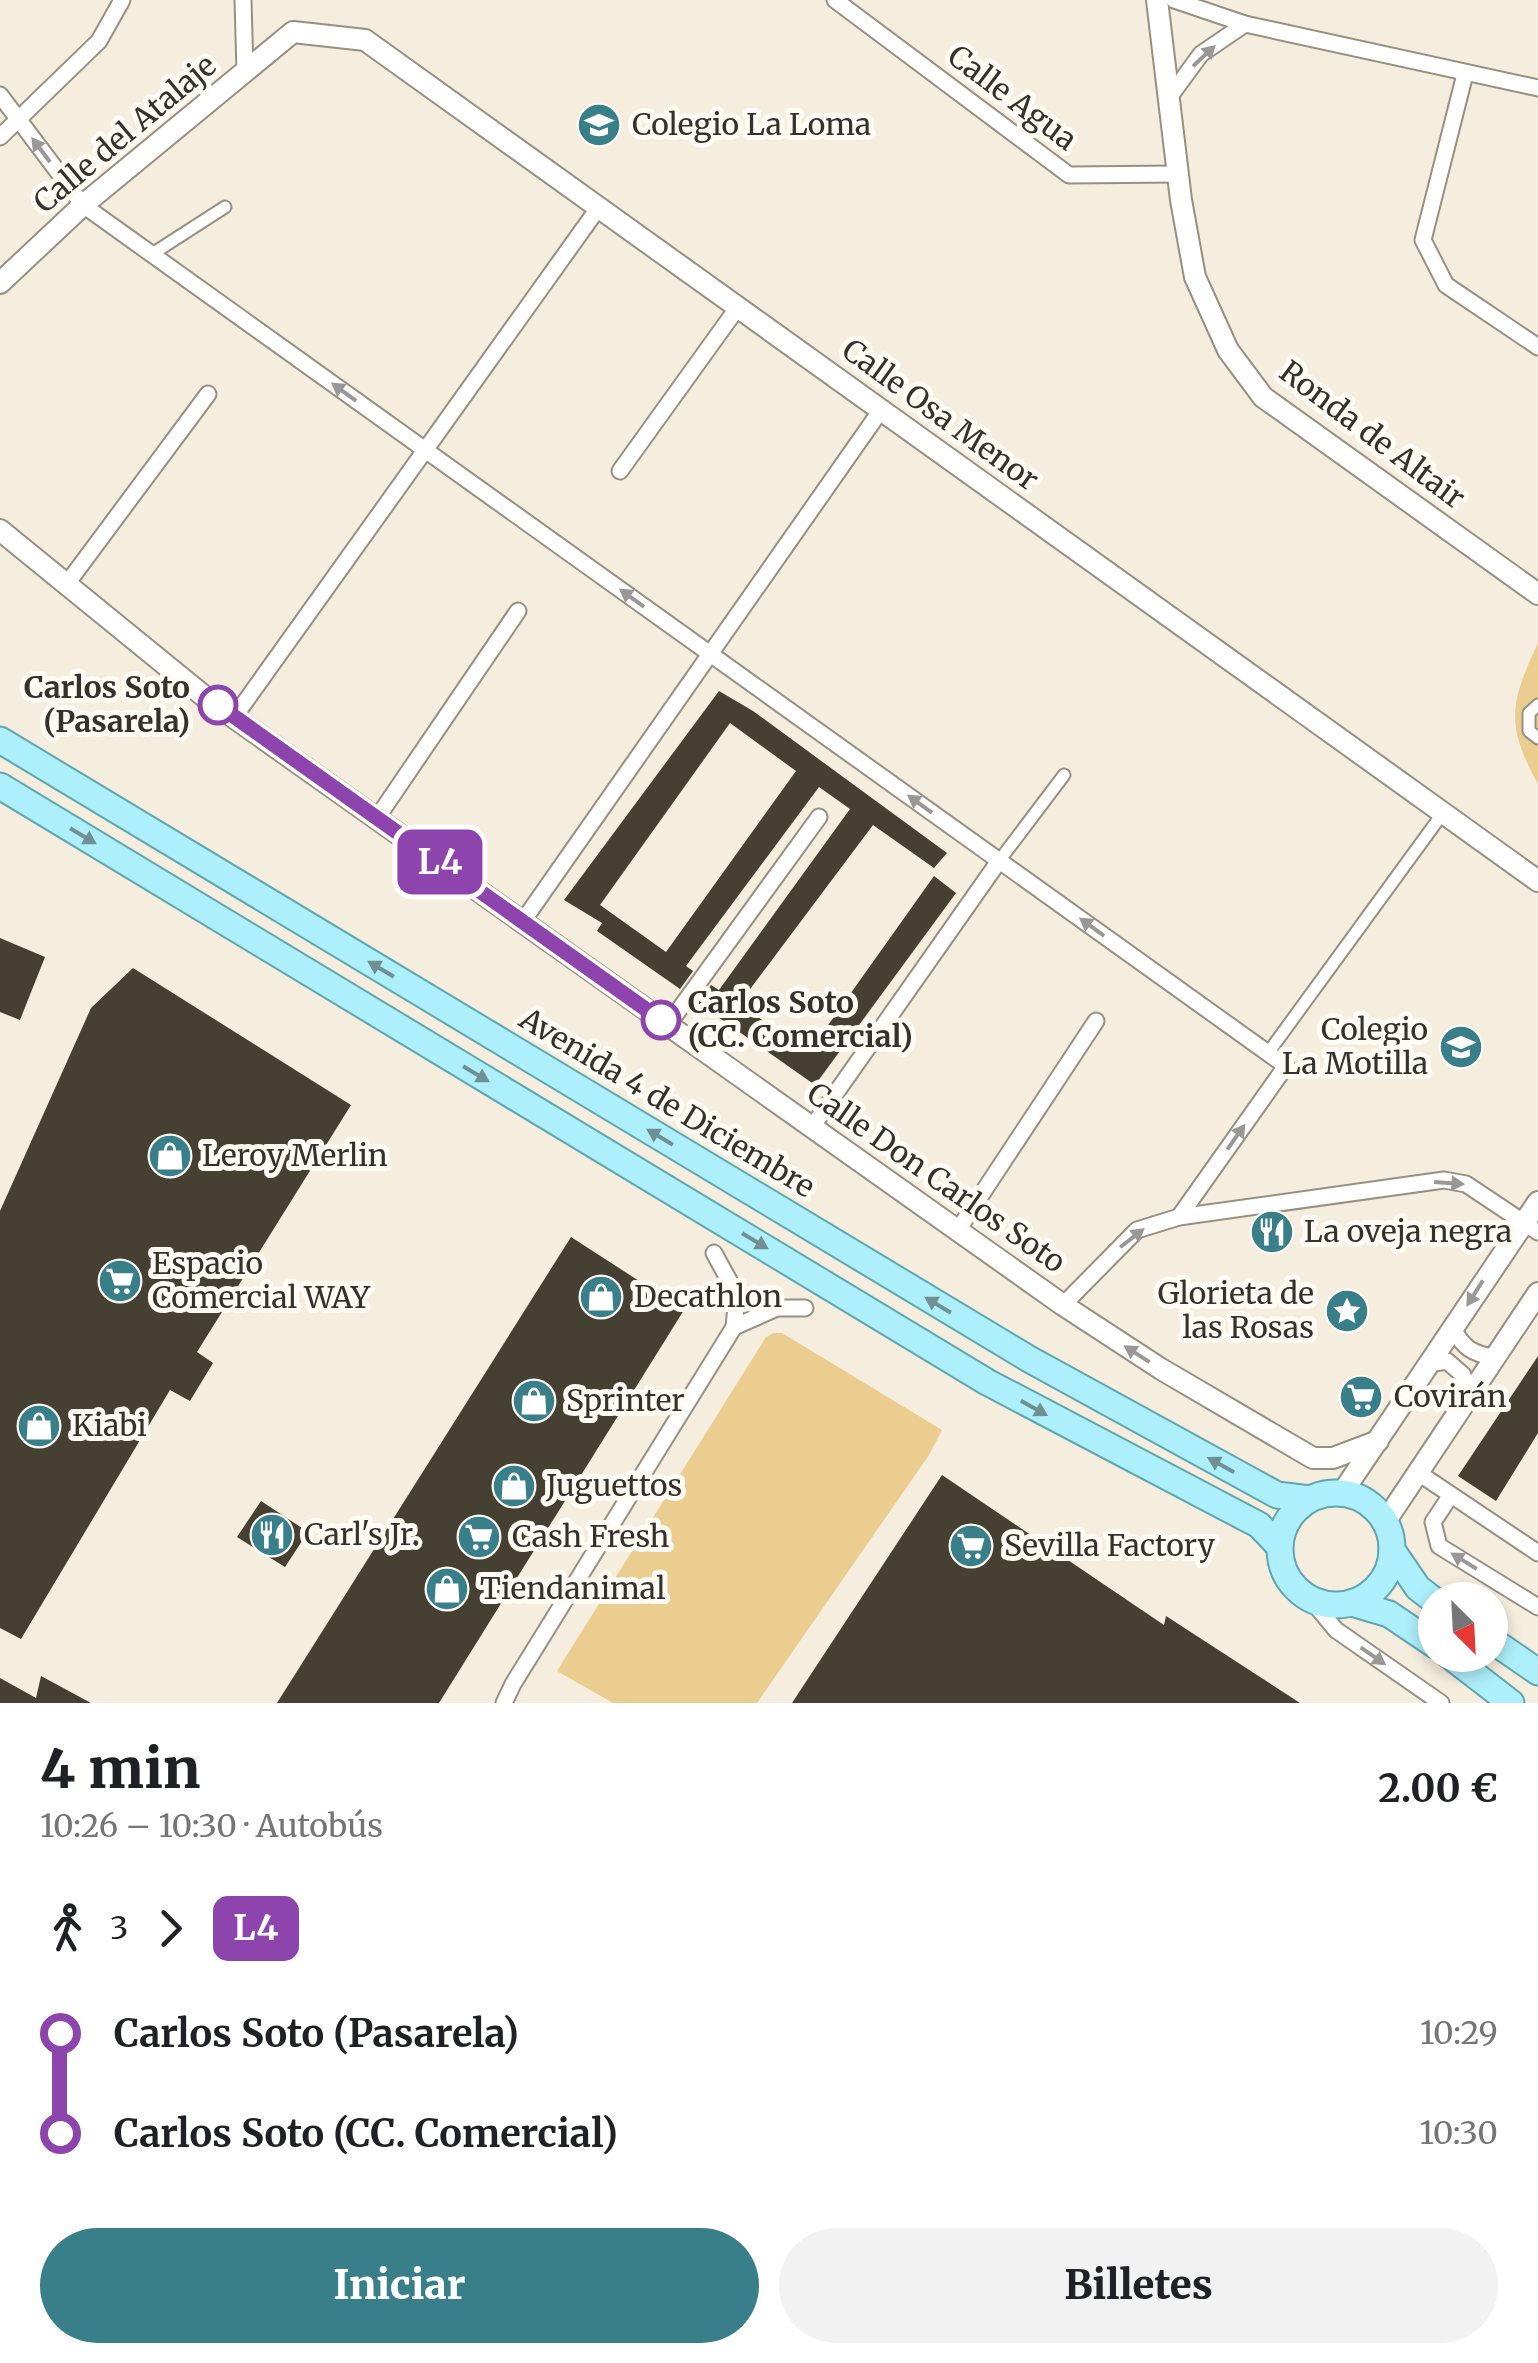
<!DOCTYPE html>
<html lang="es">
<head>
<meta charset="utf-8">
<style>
	:root { --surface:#fff; --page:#f2f2f2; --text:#202124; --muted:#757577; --accent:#387f8a }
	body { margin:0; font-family:Merriweather,serif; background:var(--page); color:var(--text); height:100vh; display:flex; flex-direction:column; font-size:38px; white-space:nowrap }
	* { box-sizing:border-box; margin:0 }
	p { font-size:32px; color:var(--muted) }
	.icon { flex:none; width:55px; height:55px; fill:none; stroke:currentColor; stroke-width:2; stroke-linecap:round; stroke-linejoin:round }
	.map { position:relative; height:1703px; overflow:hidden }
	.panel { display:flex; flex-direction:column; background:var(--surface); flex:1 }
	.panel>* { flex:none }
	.badge { padding:0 20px; border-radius:15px; font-size:35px; line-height:65px }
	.needle { width:65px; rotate:156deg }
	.buttons { position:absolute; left:1418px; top:1582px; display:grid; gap:20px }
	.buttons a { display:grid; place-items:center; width:90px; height:90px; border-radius:50%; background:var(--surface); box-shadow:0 5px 15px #0003; font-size:50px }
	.map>.badge { position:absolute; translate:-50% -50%; box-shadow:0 0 0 5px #fff }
	.legs { display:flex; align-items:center; gap:15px; height:110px; padding:0 40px; font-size:32px }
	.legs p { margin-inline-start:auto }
	.overview { display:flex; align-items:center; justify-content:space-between; height:170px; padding:0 40px }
	h1 { font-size:55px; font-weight:800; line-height:75px }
	.button { display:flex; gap:20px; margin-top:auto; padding:20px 40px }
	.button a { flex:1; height:115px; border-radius:60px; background:var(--accent); color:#fff; font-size:40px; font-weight:800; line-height:115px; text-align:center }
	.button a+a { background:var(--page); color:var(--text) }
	ul { padding:0 40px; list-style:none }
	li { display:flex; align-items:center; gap:35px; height:100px; font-size:38px }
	li i { display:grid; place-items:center; width:15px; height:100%; margin:0 12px; background:currentColor }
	li i::after { content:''; width:25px; height:25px; margin:-12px; border:8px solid; border-radius:50%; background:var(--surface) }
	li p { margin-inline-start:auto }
	li:first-child i { background:linear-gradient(#0000 50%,currentColor 0) }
	li:last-child i { background:linear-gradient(currentColor 50%,#0000 0) }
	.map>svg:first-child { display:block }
	.green { fill:#eacd8f }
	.building { fill:#464033; fill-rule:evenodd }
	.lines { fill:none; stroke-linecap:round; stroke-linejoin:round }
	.pedestrian-casing { stroke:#979081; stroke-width:15 }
	.minor-casing { stroke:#979081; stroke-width:19 }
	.tertiary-casing { stroke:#979081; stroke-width:24 }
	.primary-casing { stroke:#5fa6b0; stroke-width:29 }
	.pedestrian { stroke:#fff; stroke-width:11 }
	.minor { stroke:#fff; stroke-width:15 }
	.tertiary { stroke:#fff; stroke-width:20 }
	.primary { stroke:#adeffa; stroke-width:25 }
	.oneway { fill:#9a9896 }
	.oneway2 { fill:#719093 }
	.line-1-casing { stroke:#fff; stroke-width:22 }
	.line-1 { stroke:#8e44ad; stroke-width:15 }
	.stop-1-dot { fill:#fff; stroke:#8e44ad; stroke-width:5 }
	.labels { text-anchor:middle; stroke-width:10; stroke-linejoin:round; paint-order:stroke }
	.street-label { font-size:30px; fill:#35322c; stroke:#fefbf4 }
	.poi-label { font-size:30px; fill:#35322c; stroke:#fefbf4; text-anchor:start }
	.stop-label { font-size:30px; font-weight:bold; fill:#35322c; stroke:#fefbf4; text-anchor:end }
</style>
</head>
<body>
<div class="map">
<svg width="1538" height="1703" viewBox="0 0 1538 1703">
	<rect width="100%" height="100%" fill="#f5eddd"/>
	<g class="green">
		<path d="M1538 643V784C1505 724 1510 703 1538 643Z"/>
		<path d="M774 1333H782L942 1430 929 1455 757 1703H613L557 1671 766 1337Z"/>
	</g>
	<g class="building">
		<path d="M719 691 753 711 947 853 934 868 873 825 739 1004 809 1052 934 876 956 893 815 1085 698 1003 711 985 719 990 850 809 819 787 686 966 693 971 680 989 597 931 602 923 564 900ZM730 723 796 771 666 952 600 905Z"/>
		<path d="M0 938 45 957 20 1020 0 1012Z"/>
		<path d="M133 968 351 1105 197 1352 213 1363 190 1401 170 1390 21 1639 0 1628V1211L91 1008Z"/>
		<path d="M571 1237 684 1310 439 1703H277Z"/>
		<path d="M1538 1356V1433L1496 1501 1458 1476Z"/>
		<path d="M942 1475 1164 1625 1166 1616 1300 1703H792Z"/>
		<path d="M261 1501 308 1532 285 1567 237 1537Z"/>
		<path d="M41 1676 91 1703H0V1678L36 1698Z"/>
	</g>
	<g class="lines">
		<g class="pedestrian-casing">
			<g id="pedestrian">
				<path d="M152 254 225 207"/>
				<path d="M1538 705 1529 713V731L1538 738"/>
				<path d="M999 861 1064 775"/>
				<path d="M1268 1053 1443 813"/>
			</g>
		</g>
		<g class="minor-casing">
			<g id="minor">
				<path d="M243 0 245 72"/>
				<path d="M835 0 1069 175 1177 174"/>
				<path d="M1174 0 1245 24 1538 88"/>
				<path d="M1465 74 1423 240 1446 285 1538 347"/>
				<path d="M0 95 83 205 1286 1066 1179 1217"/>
				<path d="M1171 95 1201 54 1245 24"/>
				<path d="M0 137 99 41 122 0"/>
				<path d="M620 471 738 307"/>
				<path d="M66 585 208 394"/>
				<path d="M235 716 599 207"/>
				<path d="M377 818 518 611"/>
				<path d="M523 921 881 410"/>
				<path d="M668 1025 819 817"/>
				<path d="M812 1127 999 861"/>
				<path d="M958 1230 1096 1021"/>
				<path d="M1063 1305 1137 1230 1179 1217 1444 1180 1466 1184 1538 1232"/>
				<path d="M734 1327 777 1308H805"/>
				<path d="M1453 1328C1463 1348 1473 1354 1494 1357"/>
				<path d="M1427 1364 1447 1361 1463 1375 1468 1393"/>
				<path d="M1417 1472 1538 1553"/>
				<path d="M1451 1495 1433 1522 1439 1546 1538 1607"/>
				<path d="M1312 1601 1336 1630 1441 1703"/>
				<path d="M504 1703 513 1684 734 1327 737 1295 714 1253"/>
			</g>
		</g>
		<g class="tertiary-casing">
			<g id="tertiary">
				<path d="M1157 0 1181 200 1195 277 1228 350 1263 397 1538 594"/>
				<path d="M0 283 83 205 293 32 365 40 1538 881"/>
				<path d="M0 530 205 697 1063 1305 1161 1369 1313 1458H1333L1378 1441"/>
				<path d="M1342 1493 1538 1202"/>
				<path d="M1385 1522 1538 1293"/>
			</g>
		</g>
		<g class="primary-casing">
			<g id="primary">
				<path d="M0 740 1029 1359 1277 1495 1310 1499"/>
				<path d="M0 786 987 1382 1259 1525 1279 1546"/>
				<circle cx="1336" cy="1549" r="56"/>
				<path d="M1392 1550 1418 1588 1435 1601"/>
				<path d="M1352 1603 1389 1614 1435 1645"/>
				<path d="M1490 1639 1538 1672"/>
				<path d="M1449 1655 1511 1703"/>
			</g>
		</g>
		<use href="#pedestrian" class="pedestrian"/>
		<use href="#minor" class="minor"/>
		<use href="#tertiary" class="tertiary"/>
		<use href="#primary" class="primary"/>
	</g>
	<defs><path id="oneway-solid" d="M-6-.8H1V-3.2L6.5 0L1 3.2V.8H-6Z" transform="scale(2.5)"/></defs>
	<g class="oneway">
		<use href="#oneway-solid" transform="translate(1204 56) rotate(-43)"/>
		<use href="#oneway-solid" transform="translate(41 150) rotate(-127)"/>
		<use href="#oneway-solid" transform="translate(344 392) rotate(-144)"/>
		<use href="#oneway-solid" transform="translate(632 598) rotate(-144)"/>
		<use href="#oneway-solid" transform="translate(920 804) rotate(-144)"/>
		<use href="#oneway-solid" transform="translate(1092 927) rotate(-144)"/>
		<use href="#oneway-solid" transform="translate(1236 1137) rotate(-55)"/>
		<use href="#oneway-solid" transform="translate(1449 1183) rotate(4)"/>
		<use href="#oneway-solid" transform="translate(1132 1238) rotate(-38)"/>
		<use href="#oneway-solid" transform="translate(1475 1293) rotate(122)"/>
		<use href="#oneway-solid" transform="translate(1137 1354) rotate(-147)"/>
		<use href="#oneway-solid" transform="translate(1464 1561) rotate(-148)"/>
		<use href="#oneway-solid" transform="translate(1373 1656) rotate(35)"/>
	</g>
	<g class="oneway2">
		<use href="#oneway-solid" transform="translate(83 836) rotate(31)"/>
		<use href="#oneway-solid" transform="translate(381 969) rotate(-149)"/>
		<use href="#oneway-solid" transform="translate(476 1074) rotate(31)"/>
		<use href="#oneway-solid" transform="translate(660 1137) rotate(-149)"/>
		<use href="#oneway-solid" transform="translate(755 1241) rotate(31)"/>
		<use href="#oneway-solid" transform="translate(938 1305) rotate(-149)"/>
		<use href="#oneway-solid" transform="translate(1034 1408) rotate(29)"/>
		<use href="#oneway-solid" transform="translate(1221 1465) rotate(-151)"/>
	</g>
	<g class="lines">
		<g class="line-1-casing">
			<path id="line-1" d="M218 705 661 1020"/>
		</g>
		<use href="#line-1" class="line-1"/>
	</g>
	<defs>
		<g id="school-disc" transform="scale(2.25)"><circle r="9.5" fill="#387f8a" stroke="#fefbf4"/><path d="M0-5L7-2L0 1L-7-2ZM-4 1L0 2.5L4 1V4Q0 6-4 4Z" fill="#fff"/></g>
		<g id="shop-disc" transform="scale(2.25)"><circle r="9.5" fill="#387f8a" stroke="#fefbf4"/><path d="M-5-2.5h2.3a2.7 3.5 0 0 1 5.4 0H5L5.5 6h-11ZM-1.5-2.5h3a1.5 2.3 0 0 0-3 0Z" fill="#fff"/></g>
		<g id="restaurant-disc" transform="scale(2.25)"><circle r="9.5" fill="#387f8a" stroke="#fefbf4"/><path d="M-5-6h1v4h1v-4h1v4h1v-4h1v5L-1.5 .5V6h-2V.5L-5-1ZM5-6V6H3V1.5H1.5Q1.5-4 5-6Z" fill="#fff"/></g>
		<g id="supermarket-disc" transform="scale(2.25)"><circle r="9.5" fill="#387f8a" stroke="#fefbf4"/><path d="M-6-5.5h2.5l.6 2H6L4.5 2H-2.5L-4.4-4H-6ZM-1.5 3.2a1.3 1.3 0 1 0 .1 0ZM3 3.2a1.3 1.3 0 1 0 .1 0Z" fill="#fff"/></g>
		<g id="sight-disc" transform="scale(2.25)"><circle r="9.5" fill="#387f8a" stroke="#fefbf4"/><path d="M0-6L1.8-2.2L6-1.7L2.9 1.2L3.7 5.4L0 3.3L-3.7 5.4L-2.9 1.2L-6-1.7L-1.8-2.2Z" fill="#fff"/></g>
	</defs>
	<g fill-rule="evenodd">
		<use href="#school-disc" x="599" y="125"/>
		<use href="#school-disc" x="1461" y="1047"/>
		<use href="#shop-disc" x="170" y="1156"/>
		<use href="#restaurant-disc" x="1272" y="1232"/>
		<use href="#supermarket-disc" x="120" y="1281"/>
		<use href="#shop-disc" x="601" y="1297"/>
		<use href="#sight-disc" x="1347" y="1311"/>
		<use href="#supermarket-disc" x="1361" y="1397"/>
		<use href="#shop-disc" x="534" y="1401"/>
		<use href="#shop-disc" x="39" y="1426"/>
		<use href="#shop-disc" x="514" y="1486"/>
		<use href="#restaurant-disc" x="272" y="1535"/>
		<use href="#supermarket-disc" x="479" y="1537"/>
		<use href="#supermarket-disc" x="971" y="1546"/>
		<use href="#shop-disc" x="447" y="1589"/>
	</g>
	<g class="stop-1-dot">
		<circle cx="218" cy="705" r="18"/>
		<circle cx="661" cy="1020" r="18"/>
	</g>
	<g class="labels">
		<g class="street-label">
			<text transform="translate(1012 98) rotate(37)" y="10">Calle Agua</text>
			<text transform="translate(125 134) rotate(-40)" y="10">Calle del Atalaje</text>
			<text transform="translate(940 415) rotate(36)" y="10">Calle Osa Menor</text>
			<text transform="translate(1372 435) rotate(37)" y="10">Ronda de Altair</text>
			<text transform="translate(667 1103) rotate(31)" y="10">Avenida 4 de Diciembre</text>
			<text transform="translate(936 1178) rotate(35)" y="10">Calle Don Carlos Soto</text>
		</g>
		<g class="poi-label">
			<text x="632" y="135">Colegio La Loma</text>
			<text x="1428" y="1040" text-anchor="end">Colegio<tspan x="1428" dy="34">La Motilla</tspan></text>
			<text x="202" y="1166">Leroy Merlin</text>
			<text x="1304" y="1242">La oveja negra</text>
			<text x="152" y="1274">Espacio<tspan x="152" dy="34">Comercial WAY</tspan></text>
			<text x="1314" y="1304" text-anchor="end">Glorieta de<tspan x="1314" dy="34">las Rosas</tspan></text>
			<text x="634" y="1307">Decathlon</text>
			<text x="1394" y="1407">Covirán</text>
			<text x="566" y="1411">Sprinter</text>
			<text x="72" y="1436">Kiabi</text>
			<text x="546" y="1496">Juguettos</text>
			<text x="304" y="1545">Carl's Jr.</text>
			<text x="512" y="1547">Cash Fresh</text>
			<text x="1004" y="1556">Sevilla Factory</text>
			<text x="480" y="1599">Tiendanimal</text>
		</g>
		<g class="stop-label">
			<text x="190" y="698">Carlos Soto<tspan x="190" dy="34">(Pasarela)</tspan></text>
			<text x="688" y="1013" text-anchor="start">Carlos Soto<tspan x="688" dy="34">(CC. Comercial)</tspan></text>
		</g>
	</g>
</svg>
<div class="buttons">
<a><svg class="needle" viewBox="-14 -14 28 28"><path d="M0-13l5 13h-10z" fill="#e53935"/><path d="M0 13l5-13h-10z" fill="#757577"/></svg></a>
</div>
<b class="badge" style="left:440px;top:862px;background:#8e44ad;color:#fff">L4</b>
</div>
<section class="panel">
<div class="overview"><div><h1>4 min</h1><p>10:26 – 10:30 · Autobús</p></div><b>2.00 €</b></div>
<div class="legs"><svg class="icon" aria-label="walk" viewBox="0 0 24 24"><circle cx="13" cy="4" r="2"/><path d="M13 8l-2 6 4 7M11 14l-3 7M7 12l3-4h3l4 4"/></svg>3<svg class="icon" aria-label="forward" viewBox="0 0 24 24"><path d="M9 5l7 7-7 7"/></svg><b class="badge" style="background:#8e44ad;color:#fff">L4</b></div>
<ul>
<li><i style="color:#8e44ad"></i><b>Carlos Soto (Pasarela)</b><p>10:29</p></li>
<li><i style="color:#8e44ad"></i><b>Carlos Soto (CC. Comercial)</b><p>10:30</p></li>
</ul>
<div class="button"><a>Iniciar</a><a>Billetes</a></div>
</section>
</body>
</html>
